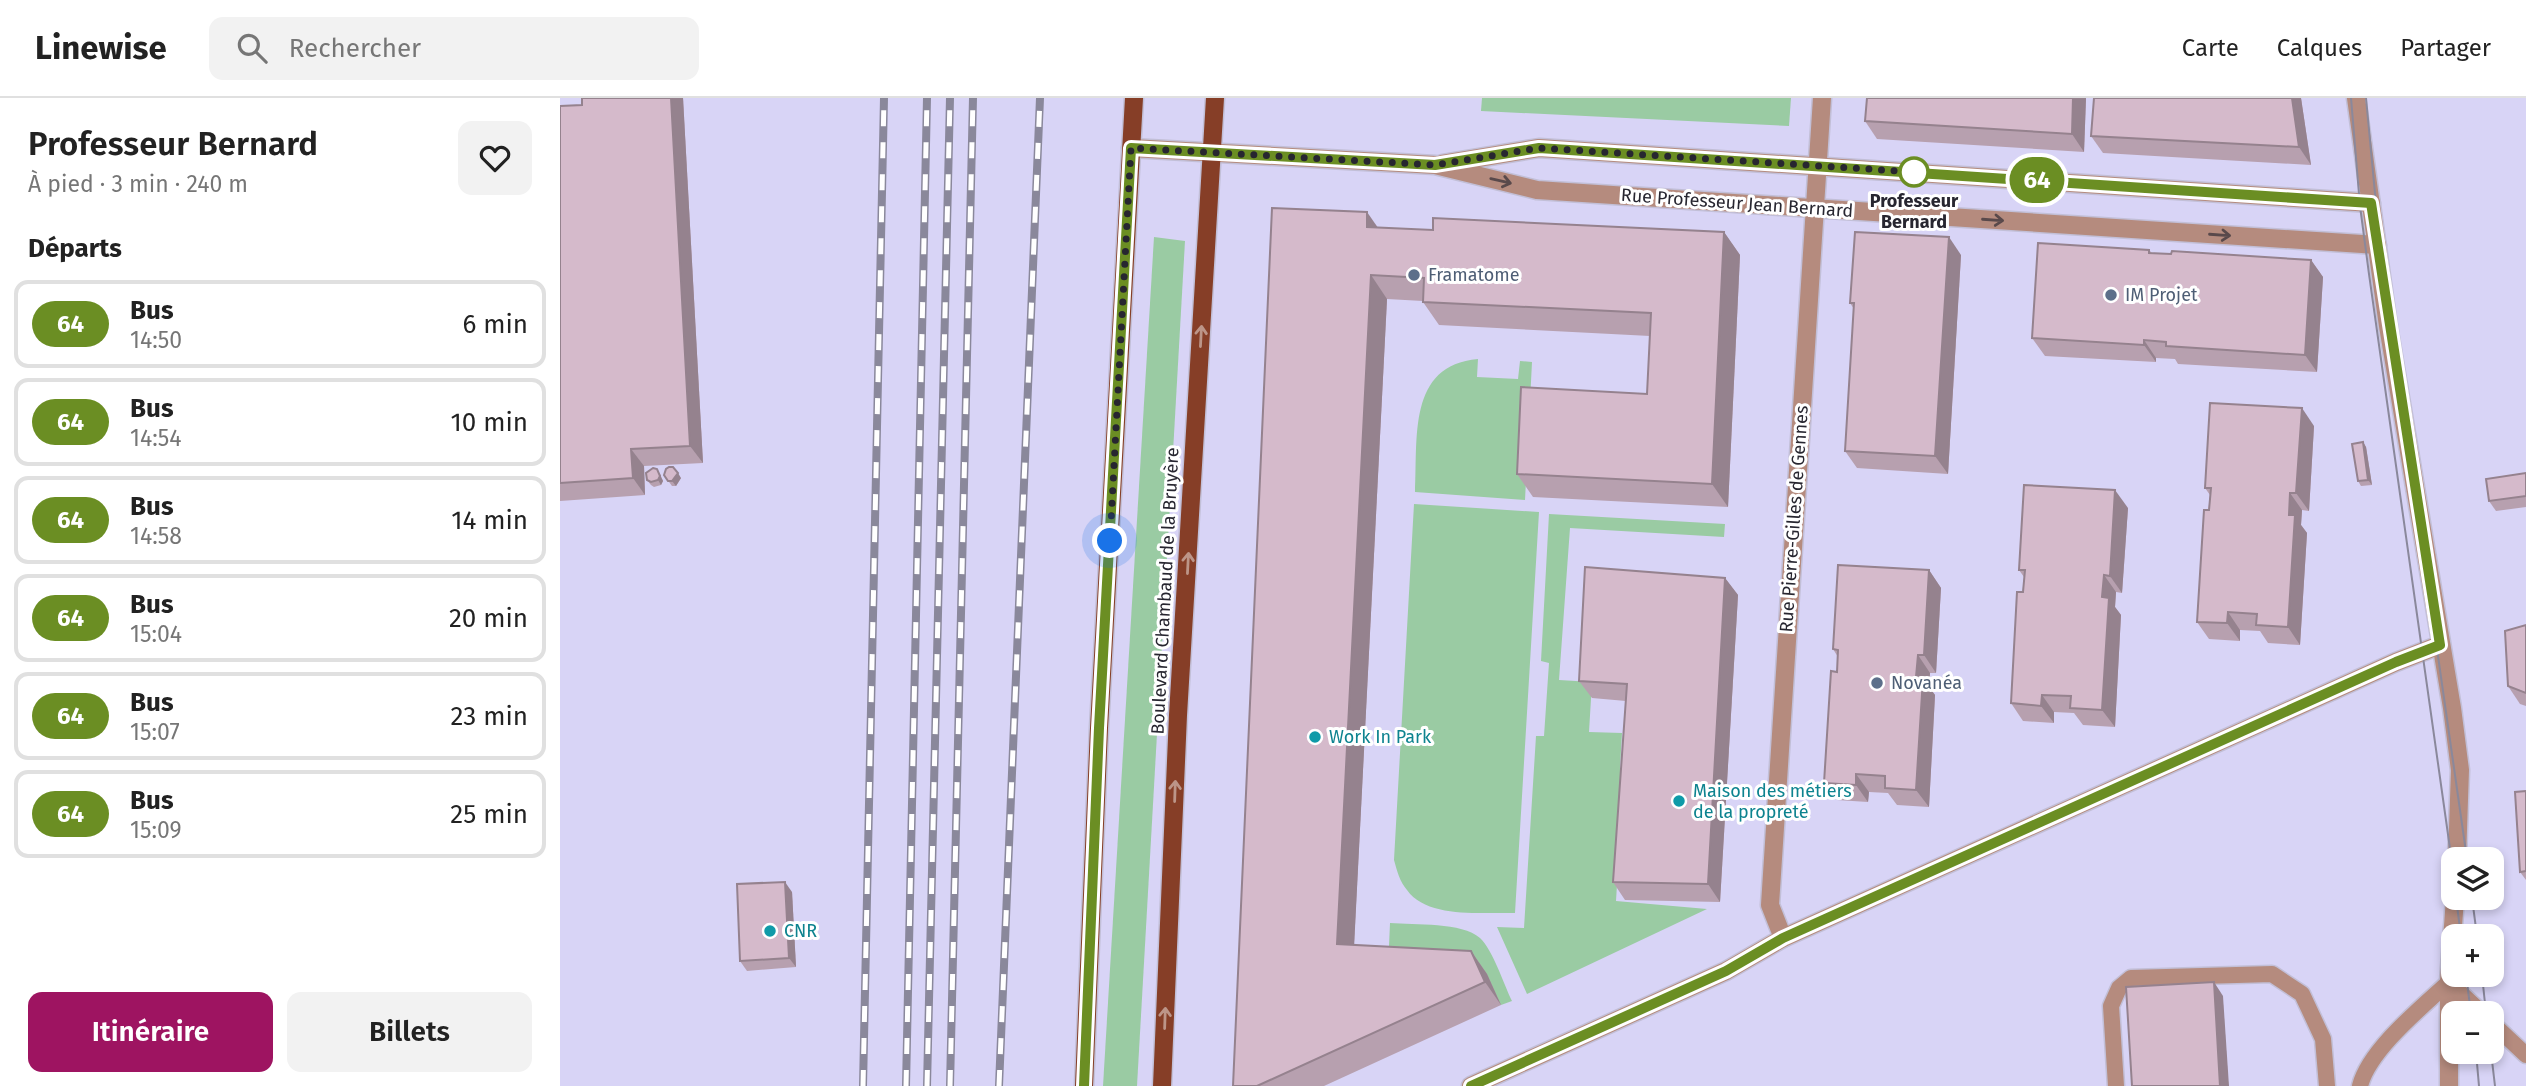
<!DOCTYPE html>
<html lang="fr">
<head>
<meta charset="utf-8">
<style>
	:root { --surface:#fff; --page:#f2f2f2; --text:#222; --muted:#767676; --line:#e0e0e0; --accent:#9e1461 }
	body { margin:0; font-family:"Fira Sans",sans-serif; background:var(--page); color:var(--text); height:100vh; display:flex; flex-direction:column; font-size:26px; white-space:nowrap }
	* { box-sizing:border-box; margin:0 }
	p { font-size:23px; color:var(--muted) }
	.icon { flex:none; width:38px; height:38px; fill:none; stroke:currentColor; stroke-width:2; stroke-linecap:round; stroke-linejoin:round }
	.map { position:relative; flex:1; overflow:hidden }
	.sheet { display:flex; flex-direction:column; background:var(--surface); width:560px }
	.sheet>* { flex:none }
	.badge { padding:0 14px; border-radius:23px; font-size:24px; line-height:46px }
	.buttons { position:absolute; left:1881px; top:749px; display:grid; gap:14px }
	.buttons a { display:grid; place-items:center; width:63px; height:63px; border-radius:14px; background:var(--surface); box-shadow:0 4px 10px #0003; font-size:35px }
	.you { position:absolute; width:35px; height:35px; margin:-18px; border:5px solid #fff; border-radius:50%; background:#1a73e8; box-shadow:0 0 0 10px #1a73e833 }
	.map>.badge { position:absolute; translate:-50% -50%; box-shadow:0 0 0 4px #fff }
	h2 { padding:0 28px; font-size:26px; line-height:63px }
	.round { display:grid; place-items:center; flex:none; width:74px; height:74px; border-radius:14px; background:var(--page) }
	.headline { display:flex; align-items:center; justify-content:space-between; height:119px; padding:0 28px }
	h1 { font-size:33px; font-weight:600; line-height:52px }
	.button { display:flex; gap:14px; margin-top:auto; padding:14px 28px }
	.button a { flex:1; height:80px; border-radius:14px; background:var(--accent); color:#fff; font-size:28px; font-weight:600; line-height:80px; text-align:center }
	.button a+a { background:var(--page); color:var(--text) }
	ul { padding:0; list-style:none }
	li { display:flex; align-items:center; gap:21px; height:88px; margin:0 14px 10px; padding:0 14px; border:4px solid var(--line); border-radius:14px }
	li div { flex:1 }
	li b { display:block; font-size:26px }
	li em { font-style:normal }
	li .badge { min-width:77px; font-weight:700; text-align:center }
	header { display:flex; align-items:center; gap:42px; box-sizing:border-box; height:98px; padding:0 35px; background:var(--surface); border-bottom:2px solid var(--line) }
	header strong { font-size:33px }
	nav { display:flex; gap:38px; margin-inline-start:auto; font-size:24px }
	.search { width:490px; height:63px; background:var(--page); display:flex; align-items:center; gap:18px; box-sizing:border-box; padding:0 24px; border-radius:14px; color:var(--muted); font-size:26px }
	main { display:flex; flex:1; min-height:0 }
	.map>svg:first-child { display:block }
	.built { fill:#d8d4f6; fill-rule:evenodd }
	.green { fill:#9acba3 }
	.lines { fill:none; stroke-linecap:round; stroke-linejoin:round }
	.service-casing { stroke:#c2bfd7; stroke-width:19 }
	.minor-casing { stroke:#c2bfd7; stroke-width:21 }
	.primary-casing { stroke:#c2bfd7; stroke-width:21 }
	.service { stroke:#b58b7e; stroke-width:16 }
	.minor { stroke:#b58b7e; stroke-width:18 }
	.primary { stroke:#863e27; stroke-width:18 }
	.tram { stroke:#8a889b; stroke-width:2 }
	.rail-casing { stroke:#8a889b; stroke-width:8 }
	.rail { stroke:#fff; stroke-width:5; stroke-dasharray:16; stroke-linecap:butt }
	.wall { fill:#b7a0af }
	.shaded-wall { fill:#95828e }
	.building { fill:#d5bacb; stroke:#95828e; stroke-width:2 }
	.oneway { stroke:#59494b }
	.oneway2 { stroke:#bc9588 }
	.line-casing { stroke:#fff; stroke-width:16 }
	.line { stroke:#6b8e23; stroke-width:10 }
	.walk { stroke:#272630; stroke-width:7; stroke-dasharray:0 12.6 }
	.stop-dot { fill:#fff; stroke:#6b8e23; stroke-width:3.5 }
	.service-dot { fill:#5c6f8a; stroke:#fff; stroke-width:2.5 }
	.culture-dot { fill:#0f9aa8; stroke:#fff; stroke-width:2.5 }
	.labels { text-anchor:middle; stroke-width:6; stroke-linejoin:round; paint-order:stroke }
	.stop-label { font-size:18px; font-weight:bold; fill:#272630; stroke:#fff }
	.street-label { font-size:18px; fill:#272630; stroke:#fff }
	.service-label { font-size:18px; fill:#4e5e75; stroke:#fff; text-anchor:start }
	.culture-label { font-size:18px; fill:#0d838f; stroke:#fff; text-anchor:start }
</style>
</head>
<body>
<header>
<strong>Linewise</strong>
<div class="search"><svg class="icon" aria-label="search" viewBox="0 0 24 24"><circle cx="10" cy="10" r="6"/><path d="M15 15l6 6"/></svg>Rechercher</div>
<nav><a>Carte</a><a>Calques</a><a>Partager</a></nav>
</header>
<main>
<section class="sheet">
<div class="headline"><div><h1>Professeur Bernard</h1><p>À pied · 3 min · 240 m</p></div><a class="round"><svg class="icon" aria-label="heart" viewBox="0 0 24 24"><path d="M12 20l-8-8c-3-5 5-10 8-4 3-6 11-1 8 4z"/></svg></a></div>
<h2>Départs</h2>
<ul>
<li><span class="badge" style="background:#6b8e23;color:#fff">64</span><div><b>Bus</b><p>14:50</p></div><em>6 min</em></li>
<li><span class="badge" style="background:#6b8e23;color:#fff">64</span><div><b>Bus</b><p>14:54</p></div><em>10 min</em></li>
<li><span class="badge" style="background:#6b8e23;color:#fff">64</span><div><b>Bus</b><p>14:58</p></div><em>14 min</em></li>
<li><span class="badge" style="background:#6b8e23;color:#fff">64</span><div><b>Bus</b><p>15:04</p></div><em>20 min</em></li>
<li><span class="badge" style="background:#6b8e23;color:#fff">64</span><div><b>Bus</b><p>15:07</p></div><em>23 min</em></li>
<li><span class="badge" style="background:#6b8e23;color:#fff">64</span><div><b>Bus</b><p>15:09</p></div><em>25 min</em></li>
</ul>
<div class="button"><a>Itinéraire</a><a>Billets</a></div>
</section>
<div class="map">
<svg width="1966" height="988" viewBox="0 0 1966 988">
	<rect width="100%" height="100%" fill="#e4e1fc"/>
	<path class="built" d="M0 0H1966V988H0ZM1894 761H1932V800H1894ZM1894 838H1932V877H1894ZM1894 915H1932V954H1894Z"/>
	<g class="green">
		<path d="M922 0H1231L1229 28 921 13Z"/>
		<path d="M594 139 625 143 577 988H543Z"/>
		<path d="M918 261 917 279 958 281 960 263 972 264 965 402 855 394C858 341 847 267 918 261Z"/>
		<path d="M854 406 979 414 955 815C923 814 867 821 847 792 840 784 837 773 834 762Z"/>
		<path d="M989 416 1165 426 1164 439 1010 430 999 582 1032 584 1029 634 1062 635 1060 670 1064 671 1056 803 1147 811 967 896 937 829 964 830 976 638H984L989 565 981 563Z"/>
		<path d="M830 825C855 827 902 824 920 840 933 852 944 887 952 903L941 907 828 871Z"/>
	</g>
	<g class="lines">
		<g class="service-casing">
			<g id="service">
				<path d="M1932 925 1966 957"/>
				<path d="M1556 988 1551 908 1559 890 1571 880 1712 876 1742 896 1763 941 1767 988"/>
				<path d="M1800 988C1809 952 1862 909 1889 884L1922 915"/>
			</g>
		</g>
		<g class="minor-casing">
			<g id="minor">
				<path d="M1796 0 1828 228 1892 610 1900 672 1897 761"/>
				<path d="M571 50 875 67 977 92 1817 147"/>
				<path d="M882 66 979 50 1811 105"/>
				<path d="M1223 840 1210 807 1262 0"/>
				<path d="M911 988 1166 873 1223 840 1836 564 1880 547"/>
				<path d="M1889 988V884L1895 800"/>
			</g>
		</g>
		<g class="primary-casing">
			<g id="primary">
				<path d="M524 988 539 630 574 0"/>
				<path d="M602 988 618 617 655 0"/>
			</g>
		</g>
		<use href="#service" class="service"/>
		<use href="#minor" class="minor"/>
		<use href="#primary" class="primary"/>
		<g class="tram">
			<path d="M1791 0 1800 108 1809 176 1894 779"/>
			<path d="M1806 0 1821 159 1907 761"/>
			<path d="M1896 800 1901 838"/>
			<path d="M1912 800 1917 838"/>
			<path d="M1906 877 1911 915"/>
			<path d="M1922 877 1926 915"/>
			<path d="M1916 954 1919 988"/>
			<path d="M1931 954 1935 988"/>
		</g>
		<g class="rail-casing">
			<g id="rail">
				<path d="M303 988 324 0"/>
				<path d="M346 988 367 0"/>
				<path d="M367 988 390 0"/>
				<path d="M390 988 413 0"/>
				<path d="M439 988 480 0"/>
			</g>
		</g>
		<use href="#rail" class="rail"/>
	</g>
	<g class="wall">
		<path d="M22 0H123L143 365 84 368 85 397 0 403V8L22 7Z"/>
		<path d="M1526 0 1524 54 1317 41 1305 23Z"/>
		<path d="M1741 0 1751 67 1543 55 1531 38Z"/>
		<path d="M818 130 873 132 1164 134 1180 157 1168 409 973 399 957 376 1087 296 1090 238 879 227 863 204V203L827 201 794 847 911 853 927 876 941 907 764 988H673Z"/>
		<path d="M1589 152 1592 155 1751 162 1763 179 1757 274 1618 266 1615 261 1596 260V264L1485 258 1472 240Z"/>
		<path d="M1401 157 1388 376 1297 370 1285 353 1294 211 1290 205Z"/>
		<path d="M1754 328 1749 413 1742 412 1741 427 1747 435 1740 547 1708 545 1700 533 1680 532V543L1649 541 1637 524 1650 397 1645 390Z"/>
		<path d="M1803 344 1806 349 1812 387 1801 388 1798 383Z"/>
		<path d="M1966 375V409L1936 413 1929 403Z"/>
		<path d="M100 376 103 383 101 387 94 389 91 387 87 382Z"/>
		<path d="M104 377 121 380 116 388H112Z"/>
		<path d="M1568 410 1562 495 1556 494 1555 509 1561 517 1555 629 1523 627 1514 615 1494 614V625L1463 623 1451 605 1464 479 1459 472Z"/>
		<path d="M1369 472 1381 490 1376 575H1370L1369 589 1375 597 1369 709 1337 707 1328 695 1309 694 1308 704 1277 702 1264 685 1277 574 1278 559 1273 551Z"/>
		<path d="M1165 480 1178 497 1160 804 1065 802 1053 784 1066 603 1032 600 1019 583Z"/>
		<path d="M1966 527V608L1960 606 1948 588Z"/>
		<path d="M1966 693V782L1960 774Z"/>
		<path d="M232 794 236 869 187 873 180 863Z"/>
	</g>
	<g class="shaded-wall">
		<path d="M111 0H123L143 365 130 348Z"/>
		<path d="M1513 0H1526L1524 54 1512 36Z"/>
		<path d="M1732 0H1741L1751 67 1739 49Z"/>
		<path d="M807 114 823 137 807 129Z"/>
		<path d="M1164 134 1180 157 1168 409 1152 386Z"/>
		<path d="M1389 139 1401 157 1388 376 1375 358Z"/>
		<path d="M1751 162 1763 179 1757 274 1745 257Z"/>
		<path d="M811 177 827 201 793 869 777 846Z"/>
		<path d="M1584 242 1596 260V264L1584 247Z"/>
		<path d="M1742 310 1754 328 1749 413 1736 395Z"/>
		<path d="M1803 344 1806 349 1812 387 1808 382Z"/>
		<path d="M71 351 84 368 85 397 73 380Z"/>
		<path d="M97 371 103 383 101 387 98 382Z"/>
		<path d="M118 375 121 380 116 388 112 383Z"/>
		<path d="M1555 392 1568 410 1562 495 1550 478Z"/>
		<path d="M1730 395 1742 412 1741 427 1747 435 1740 547 1728 529Z"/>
		<path d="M1369 472 1381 490 1376 575 1364 557Z"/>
		<path d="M1544 477 1556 494 1555 509 1561 517 1555 629 1542 612V499Z"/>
		<path d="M1165 480 1178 497 1160 804 1148 786Z"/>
		<path d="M1668 514 1680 532V543L1667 525Z"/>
		<path d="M1358 557 1370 575 1369 589 1375 597 1369 709 1356 692V579Z"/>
		<path d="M1482 597 1494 614V625L1481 608Z"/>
		<path d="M1296 676 1309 694 1308 704 1296 687Z"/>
		<path d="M225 784 232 794 236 869 229 860Z"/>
		<path d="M911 853 927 876 941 907 925 884Z"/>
		<path d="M1654 884 1663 898 1669 988H1660Z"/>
	</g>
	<g class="building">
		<path d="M22 0H111L130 348 71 351 73 380 0 385V8L22 7Z"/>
		<path d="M1307 0H1513L1512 36 1305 23Z"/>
		<path d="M1534 0H1732L1739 49 1531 38Z"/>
		<path d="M712 110 807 114V129L873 132V120L1164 134 1152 386 957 376 961 289 1087 296 1091 215 863 204 864 180 811 177 777 846 911 853 925 884 697 988H673Z"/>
		<path d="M1295 134 1389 139 1375 358 1285 353 1294 205H1290Z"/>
		<path d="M1478 145 1589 152V155L1611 156 1612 153 1751 162 1745 257 1606 248V244L1584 242V247L1472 240Z"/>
		<path d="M1650 305 1742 310 1736 395H1730L1729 417H1735L1728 529 1696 527 1697 516 1668 514 1667 525 1637 524 1644 412H1649L1651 390H1645Z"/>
		<path d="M1803 344 1808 382 1798 383 1792 346Z"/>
		<path d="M109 369H113L118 375 112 383H108L104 377 106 371Z"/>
		<path d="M93 370 97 371 100 378 98 382 91 384 87 382 86 375Z"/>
		<path d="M1966 375V398L1929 403 1926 381Z"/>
		<path d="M1464 387 1555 392 1550 478 1544 477 1542 499 1549 500 1542 612 1510 610 1511 598 1482 597 1481 608 1451 605 1457 494H1463L1465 472H1459Z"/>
		<path d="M1278 467 1369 472 1364 557H1358L1356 579 1363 580 1356 692 1325 690V678L1296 676V687L1264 685 1271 573 1277 574 1278 552 1273 551Z"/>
		<path d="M1025 469 1165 480 1148 786 1053 784 1067 586 1019 583Z"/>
		<path d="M1966 527V595L1948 588 1945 533Z"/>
		<path d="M1966 693V773L1960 774 1955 694Z"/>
		<path d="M225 784 229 860 180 863 177 786Z"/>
		<path d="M1654 884 1660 988H1572L1566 889Z"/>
	</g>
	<defs><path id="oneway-shaft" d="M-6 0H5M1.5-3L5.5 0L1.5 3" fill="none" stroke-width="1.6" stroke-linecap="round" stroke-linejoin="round" transform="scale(1.75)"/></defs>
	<g class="oneway">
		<use href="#oneway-shaft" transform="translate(941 83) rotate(13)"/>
		<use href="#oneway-shaft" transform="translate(1433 122) rotate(4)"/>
		<use href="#oneway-shaft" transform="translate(1660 137) rotate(4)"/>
	</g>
	<g class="oneway2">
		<use href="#oneway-shaft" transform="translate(641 238) rotate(-87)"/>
		<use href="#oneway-shaft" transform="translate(628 465) rotate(-87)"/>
		<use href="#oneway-shaft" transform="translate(615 693) rotate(-88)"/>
		<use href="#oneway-shaft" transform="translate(605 920) rotate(-88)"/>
	</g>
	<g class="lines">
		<g class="line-casing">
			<path id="line" d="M524 988 539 630 571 50 875 67 979 50 1811 105 1880 547 1836 564 1223 840 1166 873 911 988"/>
		</g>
		<use href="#line" class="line"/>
		<path class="walk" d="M550 443 571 50 875 67 979 50 1354 74"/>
	</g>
	<circle class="stop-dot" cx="1354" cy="74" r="14"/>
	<g class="service-dot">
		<circle cx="854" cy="177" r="7"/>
		<circle cx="1551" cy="197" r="7"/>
		<circle cx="1317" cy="585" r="7"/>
	</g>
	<g class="culture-dot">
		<circle cx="755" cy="639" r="7"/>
		<circle cx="1119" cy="703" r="7"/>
		<circle cx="210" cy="833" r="7"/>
	</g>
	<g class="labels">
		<g class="stop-label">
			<text x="1354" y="109">Professeur<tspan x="1354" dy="21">Bernard</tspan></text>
		</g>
		<g class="street-label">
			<text transform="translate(1177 105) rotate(4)" y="6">Rue Professeur Jean Bernard</text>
			<text transform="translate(1234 421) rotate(-86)" y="6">Rue Pierre-Gilles de Gennes</text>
			<text transform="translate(605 493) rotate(-87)" y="6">Boulevard Chambaud de la Bruyère</text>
		</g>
		<g class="service-label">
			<text x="868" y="183">Framatome</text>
			<text x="1565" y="203">IM Projet</text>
			<text x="1331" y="591">Novanéa</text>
		</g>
		<g class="culture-label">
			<text x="769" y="645">Work In Park</text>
			<text x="1133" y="699">Maison des métiers<tspan x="1133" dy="21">de la propreté</tspan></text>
			<text x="224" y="839">CNR</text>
		</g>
	</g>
</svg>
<div class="buttons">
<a><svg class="icon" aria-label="layers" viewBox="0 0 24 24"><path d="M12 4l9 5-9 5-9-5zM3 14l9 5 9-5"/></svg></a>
<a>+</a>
<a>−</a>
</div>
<div class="you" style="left:550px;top:443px"></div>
<b class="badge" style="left:1477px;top:82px;background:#6b8e23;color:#fff">64</b>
</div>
</main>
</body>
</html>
